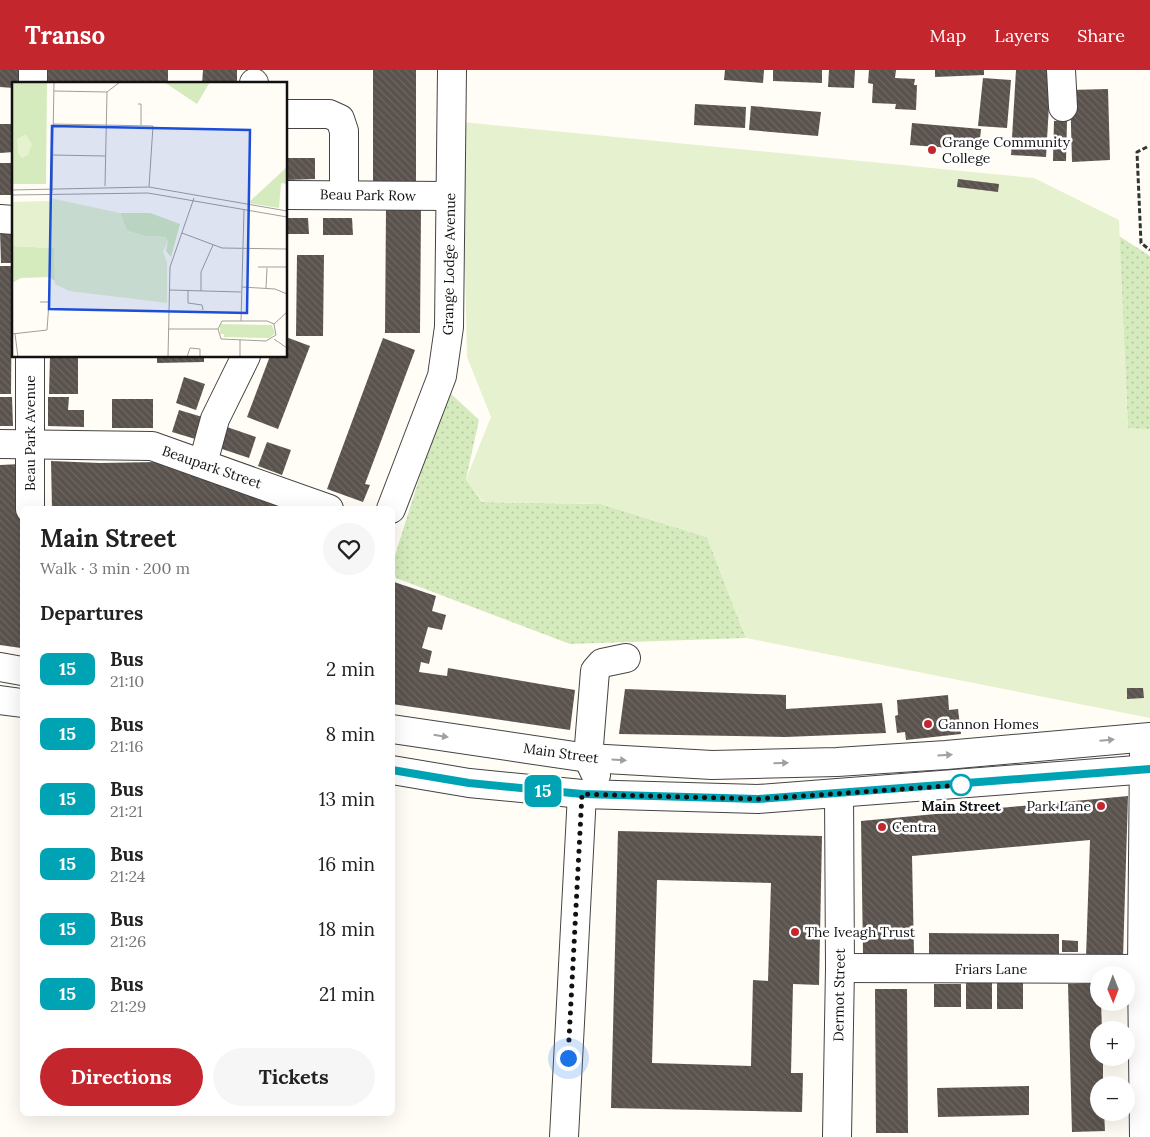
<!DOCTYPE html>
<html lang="en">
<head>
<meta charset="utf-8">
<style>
	:root { --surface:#fff; --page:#f6f6f6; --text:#222; --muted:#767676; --accent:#c4262e }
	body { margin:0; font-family:Lora,serif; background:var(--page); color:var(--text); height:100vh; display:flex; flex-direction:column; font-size:19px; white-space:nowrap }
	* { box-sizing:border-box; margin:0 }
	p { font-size:16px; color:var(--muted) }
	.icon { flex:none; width:28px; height:28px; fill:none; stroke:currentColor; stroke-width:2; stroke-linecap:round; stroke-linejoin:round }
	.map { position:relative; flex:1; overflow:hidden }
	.panel { position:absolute; left:20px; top:436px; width:375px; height:610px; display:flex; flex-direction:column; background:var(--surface); border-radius:8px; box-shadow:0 5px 20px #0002 }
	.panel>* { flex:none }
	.badge { padding:0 10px; border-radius:8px; font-size:18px; line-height:32px }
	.needle { width:32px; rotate:179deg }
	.tools { position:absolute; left:1090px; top:896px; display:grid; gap:10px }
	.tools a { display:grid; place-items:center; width:45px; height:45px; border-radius:50%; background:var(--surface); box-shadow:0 5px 20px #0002; font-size:25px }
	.you { position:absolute; width:25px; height:25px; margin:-12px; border:4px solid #fff; border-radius:50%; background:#1a73e8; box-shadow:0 0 0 8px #1a73e833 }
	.map>.badge { position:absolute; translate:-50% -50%; box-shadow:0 0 0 2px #fff }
	h2 { padding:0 20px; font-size:19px; line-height:45px }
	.round { display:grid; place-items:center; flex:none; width:52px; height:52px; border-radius:26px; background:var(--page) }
	.overview { display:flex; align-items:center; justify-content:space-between; height:85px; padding:0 20px }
	h1 { font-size:24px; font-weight:700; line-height:38px }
	.primary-button { display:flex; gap:10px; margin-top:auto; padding:10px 20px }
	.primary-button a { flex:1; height:58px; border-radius:30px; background:var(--accent); color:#fff; font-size:20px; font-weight:700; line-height:58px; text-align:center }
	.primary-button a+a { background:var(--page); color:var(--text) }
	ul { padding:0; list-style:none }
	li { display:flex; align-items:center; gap:15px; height:65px; padding:0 20px }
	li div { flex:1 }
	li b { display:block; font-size:19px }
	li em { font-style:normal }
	li .badge { min-width:55px; font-weight:700; text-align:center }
	header { display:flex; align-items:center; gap:30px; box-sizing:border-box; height:70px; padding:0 25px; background:var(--accent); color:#fff }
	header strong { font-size:24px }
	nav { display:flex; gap:28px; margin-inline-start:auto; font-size:18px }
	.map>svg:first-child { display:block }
	.grass { fill:url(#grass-dots) }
	.pitch { fill:#e6f2cf }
	.building { fill:url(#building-back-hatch); fill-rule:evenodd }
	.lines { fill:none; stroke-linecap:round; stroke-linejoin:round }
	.minor-casing { stroke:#444; stroke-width:30 }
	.path { stroke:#333; stroke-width:3; stroke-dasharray:5 2.5; stroke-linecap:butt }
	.minor { stroke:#fff; stroke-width:28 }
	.oneway { fill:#a0a0a0 }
	.line-casing { stroke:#fff; stroke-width:11 }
	.line { stroke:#00a3b4; stroke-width:8 }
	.walk { stroke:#111; stroke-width:5; stroke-dasharray:0 9 }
	.poi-dot { fill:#c4262e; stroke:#fff; stroke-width:2 }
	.stop-dot { fill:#fff; stroke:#00a3b4; stroke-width:2.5 }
	.labels { text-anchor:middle; stroke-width:5; stroke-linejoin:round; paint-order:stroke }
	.poi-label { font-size:14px; fill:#111; stroke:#fff; text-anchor:start }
	.street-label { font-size:14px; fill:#111; stroke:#fff }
	.stop-label { font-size:14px; font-weight:bold; fill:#111; stroke:#fff }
	.inset-road { fill:none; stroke:#a09f9a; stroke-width:1 }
	.view { fill:#1d4ed8; fill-opacity:0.15; stroke:#1d4ed8; stroke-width:2.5 }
	.inset-edge { fill:none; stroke:#111; stroke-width:2.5 }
</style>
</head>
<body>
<header>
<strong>Transo</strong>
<nav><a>Map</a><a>Layers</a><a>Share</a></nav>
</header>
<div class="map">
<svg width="1150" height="1067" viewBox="0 0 1150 1067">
	<defs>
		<pattern id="grass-dots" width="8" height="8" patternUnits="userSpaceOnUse" patternTransform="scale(1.25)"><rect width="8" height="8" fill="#d5ebbd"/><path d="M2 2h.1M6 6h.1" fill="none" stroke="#b6c8a1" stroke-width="1.8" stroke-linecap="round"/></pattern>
		<pattern id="building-back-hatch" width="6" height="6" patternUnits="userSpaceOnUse" patternTransform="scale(1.25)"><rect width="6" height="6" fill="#5a524d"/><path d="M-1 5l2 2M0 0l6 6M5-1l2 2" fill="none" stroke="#6d6662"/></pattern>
	</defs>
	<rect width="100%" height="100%" fill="#fffdf5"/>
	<g class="grass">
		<path d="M1119 166 1150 186V359H1128Z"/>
		<path d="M447 320 479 350 466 409 482 432 601 434 707 467 746 568 570 574 396 508 393 502 392 495Z"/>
	</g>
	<path class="pitch" d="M462 52 1034 108 1119 150 1128 358 1150 359V648L746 568 707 467 601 434 483 432 466 409 491 347 467 287Z"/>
	<g class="building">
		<path d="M0 0H19V14H14V18L0 17Z"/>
		<rect x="48" y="0" width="120" height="14"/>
		<path d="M203 0H237V14H202Z"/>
		<rect x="373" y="0" width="43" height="111"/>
		<path d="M725 0H764L763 13 724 10Z"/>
		<path d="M773 0H822V13L773 11Z"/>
		<path d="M829 0H855L854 18 828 17Z"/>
		<path d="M869 0H896L895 8 915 9 914 15H917L916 40 895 39 896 34 872 33 873 14 868 13Z"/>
		<path d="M935 0H984V5L935 7Z"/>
		<path d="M1016 0H1051L1046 87 1011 85Z"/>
		<path d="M983 8 1011 10 1007 58 978 56Z"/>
		<path d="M1108 19 1110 90 1072 92 1070 20Z"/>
		<path d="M695 34 746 37 745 58 694 55Z"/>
		<path d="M751 36 821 42 818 66 749 60Z"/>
		<path d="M1054 51H1067L1066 91H1053Z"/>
		<path d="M912 53 981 59 979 80 910 75Z"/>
		<path d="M0 54H14V82L0 83Z"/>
		<path d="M286 88H315V109L286 110Z"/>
		<rect x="0" y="93" width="14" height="32"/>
		<path d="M958 109 999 114 998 122 957 117Z"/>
		<path d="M386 139H421L420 263H385Z"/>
		<path d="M286 148H308L309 164H286Z"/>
		<path d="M323 148H352L353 165H323Z"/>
		<path d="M0 161 14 162V193H1Z"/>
		<path d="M297 185H324L323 266H296Z"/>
		<path d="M0 196H12L11 324H0Z"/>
		<path d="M286 267 310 276 278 359 247 347 270 286H286Z"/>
		<path d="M383 268 415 280 365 414 370 415 363 432 327 419Z"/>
		<path d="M50 286H78V324H49Z"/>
		<path d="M157 286H204V292L157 293Z"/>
		<path d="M184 307 205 314 196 340 176 333Z"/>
		<path d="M0 327H12L13 356H0Z"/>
		<path d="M48 327H69L68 340H84V357L48 356Z"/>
		<rect x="112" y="329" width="41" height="29"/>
		<path d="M179 340 209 349 202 371 172 362Z"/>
		<path d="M224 356 256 367 249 388 216 377Z"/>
		<path d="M267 372 291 380 282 405 258 396Z"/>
		<path d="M51 391 100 393 158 392 290 439H52Z"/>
		<path d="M21 394V578L0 575V395Z"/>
		<path d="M394 512 436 526 432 541 446 545 442 560 428 557 422 578 432 581 429 594 421 592 419 602 447 606 448 598 575 620 570 660 392 634V516Z"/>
		<path d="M1127 618H1143L1144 628 1127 629Z"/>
		<path d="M625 619 786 625V639L882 633 886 663 785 667 619 664Z"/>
		<path d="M948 625 949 640 958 639 961 664 906 670 905 662 897 663 895 646 898 645 897 630Z"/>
		<path d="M1128 726 1123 888 1086 887 1090 770 912 786 914 884H863L861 751Z"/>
		<path d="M618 761 822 766 819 915 793 914 791 1003H803L802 1042 611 1038ZM657 810 771 813 768 911 753 910 751 996 652 993Z"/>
		<path d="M929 863 1059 864V886L929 885Z"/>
		<path d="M1062 870 1078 871V882H1062Z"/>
		<path d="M992 912V939H966V913Z"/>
		<rect x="997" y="912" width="26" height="27"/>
		<path d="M1099 913V932H1101L1102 960H1099V988H1103V1015H1099V1042H1104L1105 1061 1072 1062 1068 914Z"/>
		<rect x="934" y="914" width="27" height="23"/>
		<path d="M875 919H907L908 1063H876Z"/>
		<path d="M1029 1016V1045L938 1047 937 1018Z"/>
	</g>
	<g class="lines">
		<g class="minor-casing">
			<g id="minor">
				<path d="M33 0V14"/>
				<path d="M1061 0 1063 37"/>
				<path d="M254 14V13"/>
				<path d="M286 44H329L340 49 344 61V125"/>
				<path d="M286 125 450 126"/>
				<path d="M0 149 14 150"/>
				<path d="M30 286V439"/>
				<path d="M0 374 152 376 329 439"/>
				<path d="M203 393 215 349 246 286"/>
				<path d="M391 439 442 306 449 257 452 0"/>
				<path d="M0 597 22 601"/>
				<path d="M0 630 22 633"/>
				<path d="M392 659 588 688 712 695 837 692 946 685 1150 667"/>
				<path d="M1144 681 1142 899 1144 1067"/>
				<path d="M392 700 469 713 582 724 758 729 1150 699"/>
				<path d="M596 705 588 688 595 601 602 593 626 588"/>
				<path d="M840 898 1142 899"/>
				<path d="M564 1067 582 724"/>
				<path d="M837 1067 840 898 839 723"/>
			</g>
		</g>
		<path class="path" d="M1147 77 1137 82 1141 173 1150 180"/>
		<use href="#minor" class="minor"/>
	</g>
	<defs><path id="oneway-solid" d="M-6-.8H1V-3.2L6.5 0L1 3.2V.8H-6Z" transform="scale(1.25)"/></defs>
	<g class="oneway">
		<use href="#oneway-solid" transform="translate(441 666) rotate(9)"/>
		<use href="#oneway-solid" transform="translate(1107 670) rotate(-5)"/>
		<use href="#oneway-solid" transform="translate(945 685) rotate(-4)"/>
		<use href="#oneway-solid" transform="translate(619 690) rotate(3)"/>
		<use href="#oneway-solid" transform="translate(781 693) rotate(-2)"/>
	</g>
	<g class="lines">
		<g class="line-casing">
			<path id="line" d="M392 700 469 713 582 724 758 729 1150 699"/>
		</g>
		<use href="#line" class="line"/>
		<path class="walk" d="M568 988 582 724 758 729 961 715"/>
	</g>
	<g class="poi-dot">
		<circle cx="932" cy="80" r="5"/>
		<circle cx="928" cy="654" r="5"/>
		<circle cx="1101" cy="736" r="5"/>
		<circle cx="882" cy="757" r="5"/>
		<circle cx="795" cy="862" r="5"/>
	</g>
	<circle class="stop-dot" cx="961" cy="715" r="10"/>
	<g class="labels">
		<g class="poi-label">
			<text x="942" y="77">Grange Community<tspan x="942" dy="16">College</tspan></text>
			<text x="938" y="659">Gannon Homes</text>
			<text x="1091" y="741" text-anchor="end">Park Lane</text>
			<text x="892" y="762">Centra</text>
			<text x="805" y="867">The Iveagh Trust</text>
		</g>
		<g class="street-label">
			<text transform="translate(368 125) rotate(1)" y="5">Beau Park Row</text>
			<text transform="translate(449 194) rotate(-89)" y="5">Grange Lodge Avenue</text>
			<text transform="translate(30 363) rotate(-90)" y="5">Beau Park Avenue</text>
			<text transform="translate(212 397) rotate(19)" y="5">Beaupark Street</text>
			<text transform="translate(561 683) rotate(8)" y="5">Main Street</text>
			<text x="991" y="904">Friars Lane</text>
			<text transform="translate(839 925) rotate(-89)" y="5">Dermot Street</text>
		</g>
		<g class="stop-label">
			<text x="961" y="741">Main Street</text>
		</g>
	</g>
	<g transform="translate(12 12)">
		<rect width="275" height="275" fill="#fffdf5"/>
		<path d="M275 85V102L269 101 267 126 236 121ZM108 131H138L168 142 159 175 154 169 156 159 153 155 133 154 115 149ZM0 164 42 166 43 199 37 195 9 196 0 201Z" fill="#d5ebbd"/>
		<path d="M0 0H35L34 102H0ZM152 0H198L185 22ZM208 242 260 243 263 251 258 256 212 255V252H208Z" fill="#d5ebbd"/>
		<path d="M14 52 20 62 16 73 10 76 6 72 5 57ZM38 116 108 131 115 149 133 154 153 155 156 159 151 170 155 180V221L57 209 43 202 42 166 0 164V120L37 119Z" fill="#e6f2cf"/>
		<path class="inset-road" d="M42 9 95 10 108 0M126 22H129V43M41 42 141 44 137 105M41 73 93 74M93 104 95 10M0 108 137 105 275 129M40 111 42 0M0 113 136 111 275 135M170 151 210 166 275 167M246 185H275M230 205 263 207 275 212M254 206 255 186M158 208 229 210M176 208V221L190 223 191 228M189 209V190L201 163M210 239H255L262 242 264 253 254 259 209 257 206 247ZM229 239 232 127M262 242 275 230M156 247H206M0 252 35 248 37 220H28M3 252 6 275M262 257 275 266M156 275 158 185 182 116M175 275 178 266 188 267V274M228 275V258"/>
		<path class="view" d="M40 44 238 48 235 231 37 227Z"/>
		<rect width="275" height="275" class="inset-edge"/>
	</g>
</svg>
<div class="tools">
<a><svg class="needle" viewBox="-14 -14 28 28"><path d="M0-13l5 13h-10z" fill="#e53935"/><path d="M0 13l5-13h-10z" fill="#767676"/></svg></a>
<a>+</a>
<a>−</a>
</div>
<div class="you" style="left:568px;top:988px"></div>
<b class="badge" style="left:543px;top:721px;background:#00a3b4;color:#fff">15</b>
<section class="panel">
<div class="overview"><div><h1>Main Street</h1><p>Walk · 3 min · 200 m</p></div><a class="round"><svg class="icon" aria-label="heart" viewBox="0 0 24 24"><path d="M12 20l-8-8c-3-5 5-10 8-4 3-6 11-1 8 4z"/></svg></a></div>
<h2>Departures</h2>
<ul>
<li><span class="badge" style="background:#00a3b4;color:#fff">15</span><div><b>Bus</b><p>21:10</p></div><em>2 min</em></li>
<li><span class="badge" style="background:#00a3b4;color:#fff">15</span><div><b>Bus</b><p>21:16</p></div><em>8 min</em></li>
<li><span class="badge" style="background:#00a3b4;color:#fff">15</span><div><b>Bus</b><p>21:21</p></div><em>13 min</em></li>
<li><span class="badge" style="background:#00a3b4;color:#fff">15</span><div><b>Bus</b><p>21:24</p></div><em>16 min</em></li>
<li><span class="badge" style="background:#00a3b4;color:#fff">15</span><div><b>Bus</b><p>21:26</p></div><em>18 min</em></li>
<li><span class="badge" style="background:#00a3b4;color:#fff">15</span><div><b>Bus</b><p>21:29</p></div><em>21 min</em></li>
</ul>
<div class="primary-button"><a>Directions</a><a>Tickets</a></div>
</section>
</div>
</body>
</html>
